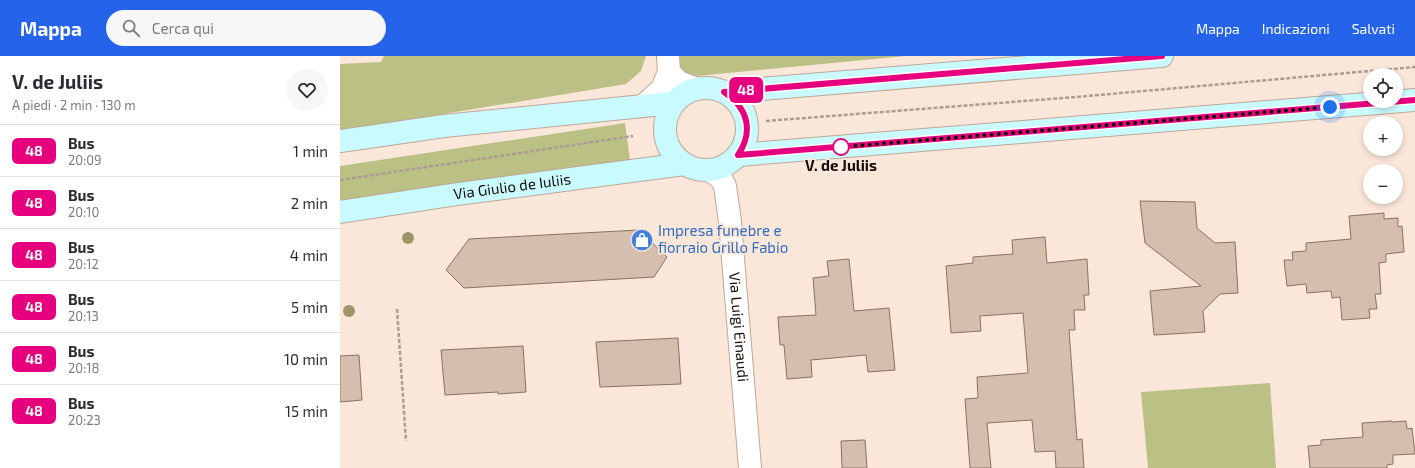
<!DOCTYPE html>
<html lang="it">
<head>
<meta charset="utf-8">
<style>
	:root { --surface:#fff; --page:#f7f7f7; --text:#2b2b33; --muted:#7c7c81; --line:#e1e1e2; --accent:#2563eb }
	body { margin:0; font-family:"Exo 2",sans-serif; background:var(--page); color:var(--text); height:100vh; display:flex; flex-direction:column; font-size:15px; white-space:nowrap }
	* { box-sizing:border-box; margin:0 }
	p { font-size:13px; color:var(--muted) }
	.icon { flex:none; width:22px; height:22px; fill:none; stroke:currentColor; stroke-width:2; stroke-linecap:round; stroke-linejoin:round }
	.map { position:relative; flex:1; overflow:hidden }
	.side { display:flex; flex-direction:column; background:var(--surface); width:340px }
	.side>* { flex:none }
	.badge { padding:0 8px; border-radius:6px; font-size:14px; line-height:26px }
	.buttons { position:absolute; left:1023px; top:12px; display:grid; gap:8px }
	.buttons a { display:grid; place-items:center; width:40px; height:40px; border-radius:50%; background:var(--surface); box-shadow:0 2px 6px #0003; font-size:20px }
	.you { position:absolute; width:20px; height:20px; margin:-10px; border:3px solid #fff; border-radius:50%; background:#1a73e8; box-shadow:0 0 0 6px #1a73e833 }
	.map>.badge { position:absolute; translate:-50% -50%; box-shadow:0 0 0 2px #fff }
	.round { display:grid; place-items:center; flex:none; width:42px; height:42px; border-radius:21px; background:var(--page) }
	.summary { display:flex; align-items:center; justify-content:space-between; height:68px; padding:0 12px }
	h1 { font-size:19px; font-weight:700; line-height:30px }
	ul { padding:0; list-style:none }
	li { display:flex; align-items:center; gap:12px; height:52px; padding:0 12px; border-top:1px solid var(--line) }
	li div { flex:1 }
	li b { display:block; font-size:15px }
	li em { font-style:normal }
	li .badge { min-width:44px; font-weight:700; text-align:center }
	header { display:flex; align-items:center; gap:24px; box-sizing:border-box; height:56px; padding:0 20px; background:var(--accent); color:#fff }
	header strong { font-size:19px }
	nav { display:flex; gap:22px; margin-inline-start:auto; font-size:14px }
	.search { width:280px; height:36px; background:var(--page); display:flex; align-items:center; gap:10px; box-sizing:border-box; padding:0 14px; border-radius:22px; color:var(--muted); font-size:15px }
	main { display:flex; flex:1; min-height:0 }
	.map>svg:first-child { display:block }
	.green { fill:#bbc185 }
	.building { fill:#d6beae; stroke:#887263 }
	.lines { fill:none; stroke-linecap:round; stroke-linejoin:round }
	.minor-casing { stroke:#bea797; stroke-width:24 }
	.secondary-casing { stroke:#bea797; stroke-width:24 }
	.path { stroke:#ac9c92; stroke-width:2.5; stroke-dasharray:4 2; stroke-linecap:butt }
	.minor { stroke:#fff; stroke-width:22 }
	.secondary { stroke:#c9fafd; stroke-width:22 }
	.tree { fill:#9d9669 }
	.line-casing { stroke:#fff; stroke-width:9 }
	.line { stroke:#e6007e; stroke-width:6 }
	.walk { stroke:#150d08; stroke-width:4; stroke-dasharray:0 7.2 }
	.stop-dot { fill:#fff; stroke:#e6007e; stroke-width:2 }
	.labels { text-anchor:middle; stroke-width:3.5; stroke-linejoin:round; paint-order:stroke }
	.stop-label { font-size:15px; font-weight:bold; fill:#150d08; stroke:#fbe7da }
	.street-label { font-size:15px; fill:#150d08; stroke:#fbe7da }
	.shop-label { font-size:15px; fill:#366cbe; stroke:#fbe7da; text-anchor:start }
</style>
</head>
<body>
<header>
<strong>Mappa</strong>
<div class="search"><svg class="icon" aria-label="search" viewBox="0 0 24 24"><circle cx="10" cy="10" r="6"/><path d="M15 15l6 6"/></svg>Cerca qui</div>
<nav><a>Mappa</a><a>Indicazioni</a><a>Salvati</a></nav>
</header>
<main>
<section class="side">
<div class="summary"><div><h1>V. de Juliis</h1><p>A piedi · 2 min · 130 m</p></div><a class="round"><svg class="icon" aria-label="heart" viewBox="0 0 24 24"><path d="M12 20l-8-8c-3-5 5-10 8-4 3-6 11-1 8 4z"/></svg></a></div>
<ul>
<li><span class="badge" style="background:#e6007e;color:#fff">48</span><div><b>Bus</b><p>20:09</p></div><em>1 min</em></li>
<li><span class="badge" style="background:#e6007e;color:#fff">48</span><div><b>Bus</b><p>20:10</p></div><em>2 min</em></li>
<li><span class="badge" style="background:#e6007e;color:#fff">48</span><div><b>Bus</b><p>20:12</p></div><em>4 min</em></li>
<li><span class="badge" style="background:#e6007e;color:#fff">48</span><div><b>Bus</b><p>20:13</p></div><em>5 min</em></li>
<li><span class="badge" style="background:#e6007e;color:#fff">48</span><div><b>Bus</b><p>20:18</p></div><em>10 min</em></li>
<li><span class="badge" style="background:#e6007e;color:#fff">48</span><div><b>Bus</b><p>20:23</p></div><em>15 min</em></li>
</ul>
</section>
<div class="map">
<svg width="1075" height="412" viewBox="0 0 1075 412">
	<rect width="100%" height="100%" fill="#fbe7da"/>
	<g class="green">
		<path d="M44 0H306L301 15 286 28 0 75V8L41 6Z"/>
		<path d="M334 0H566L357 20 341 15Z"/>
		<path d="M285 67 290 104 0 147V110Z"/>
		<path d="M930 327 936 412H808L801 336Z"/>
	</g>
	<g class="building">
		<path d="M800 145 855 146 857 172 875 187 895 186 898 237 880 238 863 255 865 276 814 279 810 235 861 230 805 187Z"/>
		<path d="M1044 157V163L1058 162V171L1062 170 1064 196 1046 198V206L1039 207 1041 238H1035L1037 253H1029L1030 262 1002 264 1000 241 992 242 991 235 967 237 966 228 947 230 944 204H953L952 196 966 195V187L1011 183 1009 160Z"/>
		<path d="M299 174 327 201 314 221 124 232 106 214 129 183Z"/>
		<path d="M705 181 707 207 747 203 749 239H744L745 254H734L735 274H729L737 384 742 383 744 412H716L715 395 695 396 692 364 647 367 651 412H630L625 343 638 342 637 321 688 317 683 257 640 260 641 275 611 277 606 210 633 207V201L673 198 672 184Z"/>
		<path d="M509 203 514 255 549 252 555 314 528 316 526 299 471 304 472 321 447 323 444 289H440L438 261 476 259 473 222 489 220 487 205Z"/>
		<path d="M338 282 341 328 260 331 256 286Z"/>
		<path d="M183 290 186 336 158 338V336L105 339 101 294Z"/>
		<path d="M19 299 22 344 0 346V300Z"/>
		<path d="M1052 365V366L1066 365 1067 373 1072 372 1075 398 1053 399V408L1047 409V412H970L968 390 981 389V384L1023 381 1022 367Z"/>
		<path d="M525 384 527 412H502L501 385Z"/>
	</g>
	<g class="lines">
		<g class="minor-casing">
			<g id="minor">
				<path d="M329 16 339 26 357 33"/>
				<path d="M303 50 322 33 329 16 328 0"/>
				<path id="s1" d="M369 114 381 122 385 130 390 166 410 412"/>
			</g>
		</g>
		<g class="secondary-casing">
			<g id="secondary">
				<circle cx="366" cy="73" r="41"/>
				<path d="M384 36 822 0"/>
				<path d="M0 85 104 70 333 47"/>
				<path d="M398 99 1075 44"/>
				<path id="s2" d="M0 156 118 138 344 108"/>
			</g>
		</g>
		<g class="path">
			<path d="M426 65 736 41 1075 11"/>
			<path d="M0 124 293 80"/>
			<path d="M57 253 66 385"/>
		</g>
		<use href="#minor" class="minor"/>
		<use href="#secondary" class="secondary"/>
	</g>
	<g class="tree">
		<circle cx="68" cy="182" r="6"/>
		<circle cx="9" cy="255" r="6"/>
	</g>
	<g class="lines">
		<g class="line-casing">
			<path id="line" d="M822 0 384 36C408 52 414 75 398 99L1075 44"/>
		</g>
		<use href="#line" class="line"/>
		<path class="walk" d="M501 91 990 51"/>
	</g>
	<defs>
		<g id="shop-disc" transform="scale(1.15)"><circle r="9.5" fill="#3f7fe0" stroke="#fbe7da"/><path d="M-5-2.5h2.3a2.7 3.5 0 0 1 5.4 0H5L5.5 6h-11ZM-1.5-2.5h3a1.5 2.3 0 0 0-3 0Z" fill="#fff"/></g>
	</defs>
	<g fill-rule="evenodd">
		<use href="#shop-disc" x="302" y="184"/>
	</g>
	<circle class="stop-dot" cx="501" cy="91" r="8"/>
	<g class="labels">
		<g class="stop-label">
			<text x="501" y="115">V. de Juliis</text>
		</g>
		<g class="street-label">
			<text dy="5" stroke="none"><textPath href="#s2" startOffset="174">Via Giulio de Iuliis</textPath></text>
			<text dy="5" stroke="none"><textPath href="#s1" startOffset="165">Via Luigi Einaudi</textPath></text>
		</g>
		<g class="shop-label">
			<text x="318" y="180">Impresa funebre e<tspan x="318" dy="17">fiorraio Grillo Fabio</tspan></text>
		</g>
	</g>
</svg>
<div class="buttons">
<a><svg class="icon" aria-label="locate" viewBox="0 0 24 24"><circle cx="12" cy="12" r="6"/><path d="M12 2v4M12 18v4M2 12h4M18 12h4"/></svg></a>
<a>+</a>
<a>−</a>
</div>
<div class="you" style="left:990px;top:51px"></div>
<b class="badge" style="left:406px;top:34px;background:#e6007e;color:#fff">48</b>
</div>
</main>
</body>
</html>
